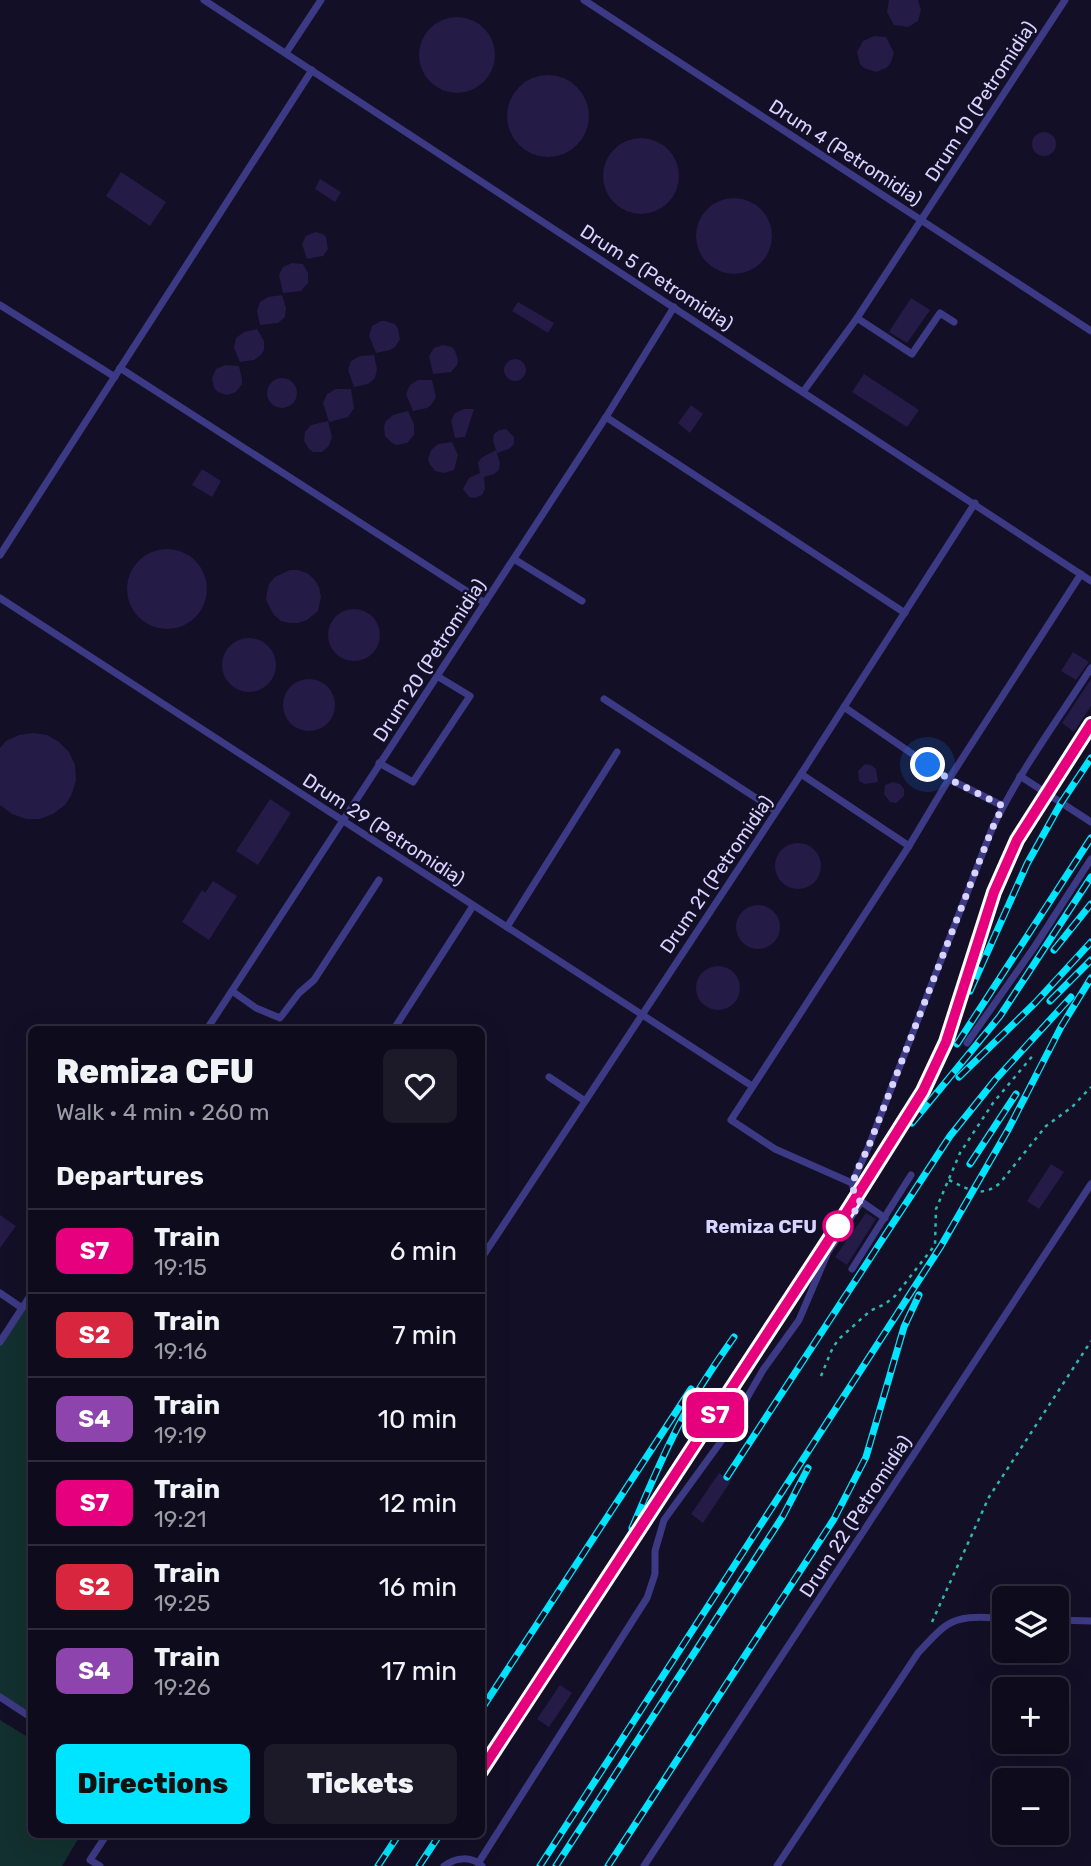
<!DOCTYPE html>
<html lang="en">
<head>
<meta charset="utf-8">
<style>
	:root { --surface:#0e0b1c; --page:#1c1929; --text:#f1f3f6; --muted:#9b9ba3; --line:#2e2b3b; --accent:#00e5ff }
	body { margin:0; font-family:Rubik,sans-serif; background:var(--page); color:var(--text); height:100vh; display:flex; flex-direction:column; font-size:26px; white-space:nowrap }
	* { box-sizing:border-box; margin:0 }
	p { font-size:23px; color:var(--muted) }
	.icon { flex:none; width:38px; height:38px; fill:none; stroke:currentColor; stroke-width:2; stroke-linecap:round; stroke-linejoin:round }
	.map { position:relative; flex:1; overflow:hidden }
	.panel { position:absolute; left:28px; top:1026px; width:457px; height:812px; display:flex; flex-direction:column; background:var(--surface); border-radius:10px; box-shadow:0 7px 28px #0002,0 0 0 2px var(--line) }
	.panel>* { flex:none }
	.badge { padding:0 14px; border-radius:10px; font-size:24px; line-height:46px }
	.buttons { position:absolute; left:992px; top:1586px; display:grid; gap:14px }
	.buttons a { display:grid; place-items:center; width:77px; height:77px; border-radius:10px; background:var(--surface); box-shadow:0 7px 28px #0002,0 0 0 2px var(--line); font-size:35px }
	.you { position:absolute; width:35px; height:35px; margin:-18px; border:5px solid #fff; border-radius:50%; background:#1a73e8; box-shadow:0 0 0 10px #1a73e833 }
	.map>.badge { position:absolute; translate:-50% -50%; box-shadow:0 0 0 4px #fff }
	h2 { padding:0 28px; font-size:26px; line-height:63px }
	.round { display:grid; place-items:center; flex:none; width:74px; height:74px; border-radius:10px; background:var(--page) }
	.summary { display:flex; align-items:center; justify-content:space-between; height:119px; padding:0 28px }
	h1 { font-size:33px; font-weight:800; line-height:52px }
	.action { display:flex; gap:14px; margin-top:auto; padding:14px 28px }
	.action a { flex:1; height:80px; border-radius:10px; background:var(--accent); color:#111; font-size:28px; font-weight:800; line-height:80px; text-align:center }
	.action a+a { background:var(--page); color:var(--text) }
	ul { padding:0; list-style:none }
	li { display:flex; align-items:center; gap:21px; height:84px; padding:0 28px; border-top:2px solid var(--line) }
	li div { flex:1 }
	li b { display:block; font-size:26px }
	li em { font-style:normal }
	li .badge { min-width:77px; font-weight:700; text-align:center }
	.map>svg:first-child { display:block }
	.green { fill:#12302f }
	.building { fill:#241b47 }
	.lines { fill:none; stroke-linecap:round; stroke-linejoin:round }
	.path { stroke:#2fb8b0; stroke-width:2.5; stroke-dasharray:3.5 5; stroke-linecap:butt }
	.service { stroke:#3d3a85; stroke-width:7 }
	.rail-casing { stroke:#00e5ff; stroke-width:7 }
	.rail { stroke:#130f26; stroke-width:4.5; stroke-dasharray:13; stroke-linecap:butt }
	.line-casing { stroke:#fff; stroke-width:16 }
	.line { stroke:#e6007e; stroke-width:10 }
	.walk { stroke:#d9d4ff; stroke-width:7; stroke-dasharray:0 12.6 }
	.stop-dot { fill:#fff; stroke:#e6007e; stroke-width:3.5 }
	.labels { text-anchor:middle; stroke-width:5; stroke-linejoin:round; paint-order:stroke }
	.street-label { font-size:19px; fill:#d9d4ff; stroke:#130f26 }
	.stop-label { font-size:19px; font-weight:bold; fill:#d9d4ff; stroke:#130f26; text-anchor:end }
</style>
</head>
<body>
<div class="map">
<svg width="1091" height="1866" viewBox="0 0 1091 1866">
	<rect width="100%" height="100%" fill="#130f26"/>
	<g class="green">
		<path d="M31 1298V1718L0 1697V1346Z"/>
		<path d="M0 1720 31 1739 32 1834H81L62 1866H0Z"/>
	</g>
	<g class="building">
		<path d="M889 0H918L921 10 918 21 908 27 894 25 887 12Z"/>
		<circle cx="457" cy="55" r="38"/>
		<path d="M874 36 886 37 894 53 890 64 886 68 876 72 864 68 860 64 857 52 863 41Z"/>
		<circle cx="548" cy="116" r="41"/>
		<circle cx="1044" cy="144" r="12"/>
		<circle cx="641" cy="176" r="38"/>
		<path d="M121 172 166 202 150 226 106 196Z"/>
		<path d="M320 179 341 192 335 202 315 189Z"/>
		<circle cx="734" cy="236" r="38"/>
		<path d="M315 232 323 234 326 237 328 249 323 256 307 259 302 244 306 236Z"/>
		<path d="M292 263 303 264 308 273V283L301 291 283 293 279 275 283 267Z"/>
		<path d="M282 295 286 308 285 317 278 323 260 325 257 311 260 302 268 297Z"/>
		<path d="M911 298 930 310 907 343 889 332Z"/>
		<path d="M518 302 554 323 548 333 512 311Z"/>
		<path d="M381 321H385L395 324 398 329 400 339 395 347 390 350 376 353 369 336 372 326Z"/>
		<path d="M257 329 264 341V350L261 355 254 360 240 362 234 348 236 338 244 332Z"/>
		<path d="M443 345 452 347 455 351 458 360 457 365 451 372 433 374 429 356 434 348Z"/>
		<path d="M374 355 377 369 375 378 368 384 354 387 348 370 351 361 360 356Z"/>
		<circle cx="515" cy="370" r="11"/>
		<path d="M225 365 239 366 242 379V384L236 392 227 395 218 392 214 388 212 378 216 369Z"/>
		<path d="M864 374 919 410 907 427 852 392Z"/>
		<circle cx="282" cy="393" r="15"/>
		<path d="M418 380H432L436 397 431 405 427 408 413 411 406 394 410 385Z"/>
		<path d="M336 389H351L354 408 348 417 329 422 323 403 327 394Z"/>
		<path d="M691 405 703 414 690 433 678 423Z"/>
		<path d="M464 409H474L465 437 455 438 451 421 455 413Z"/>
		<path d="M408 411 414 424V435L407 443 397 445 392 443 385 436 384 426 386 421 393 415Z"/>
		<path d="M328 421 332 437 329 446 322 452H313L309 449 304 441 305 432 311 425Z"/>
		<path d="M506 429 514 437V444L509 449 497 453 493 441 494 434 499 430Z"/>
		<path d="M452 442 458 455 454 470 444 473 435 471 429 463 428 459 431 450 438 444Z"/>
		<path d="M496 450 500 463 499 470 494 474 484 477 485 489 482 495 475 498 469 497 463 489 469 478 480 473 478 463 481 458Z"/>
		<path d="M202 469 221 481 212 497 192 485Z"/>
		<circle cx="167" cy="589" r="40"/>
		<path d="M290 570H298L307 573 314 579 319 587 321 597 318 611 307 620 298 623H289L281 621 274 615 266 600 267 592 269 584 275 577Z"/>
		<circle cx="354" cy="635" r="26"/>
		<circle cx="249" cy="665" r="27"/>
		<path d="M1073 652 1089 662 1076 680 1061 671Z"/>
		<circle cx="309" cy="705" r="26"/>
		<path d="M1091 679V706L1074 732 1062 723Z"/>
		<path d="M33 733 47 735 59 742 69 752 75 765 76 780 72 794 65 805 53 814 40 819H26L12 814 0 805V748L6 741 19 735Z"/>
		<path d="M865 764 871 765 876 769 878 782 865 784 859 781 858 771Z"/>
		<path d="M893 782 900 784 904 789V796L896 803 890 802 884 794 885 785Z"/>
		<path d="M270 799 291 813 258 865 236 851Z"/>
		<circle cx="798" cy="866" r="23"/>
		<path d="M213 881 237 896 209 940 182 922 202 890 205 893Z"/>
		<circle cx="758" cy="927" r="22"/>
		<circle cx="718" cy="988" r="22"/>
		<path d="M1051 1164 1064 1172 1039 1209 1027 1201Z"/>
		<path d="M866 1213 876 1219 847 1265 835 1257Z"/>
		<path d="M0 1215 16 1226 0 1248Z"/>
		<path d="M719 1473 731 1481 703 1523 691 1514Z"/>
		<path d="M560 1685 572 1693 549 1727 537 1719Z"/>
	</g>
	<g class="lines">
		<g class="path">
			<path d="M949 1180C968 1189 981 1199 1000 1183L1046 1126 1072 1107 1091 1087"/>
			<path d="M821 1376 833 1347 840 1338 870 1311 885 1304 895 1296 935 1245 936 1209 960 1153 993 1103 1035 1053"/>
			<path d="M932 1622 989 1497 1091 1341"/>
		</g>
		<g class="service">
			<path d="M204 0 1091 581"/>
			<path d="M584 0 1091 331"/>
			<path d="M286 53 321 0"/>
			<path d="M0 305 115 377"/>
			<path d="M857 318 912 354 940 313 954 322"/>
			<path d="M120 368 485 603"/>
			<path d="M803 392 857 318 1065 0"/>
			<path d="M606 417 905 613"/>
			<path d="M0 555 312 70"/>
			<path d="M514 559 582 601"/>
			<path d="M0 598 752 1086"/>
			<path d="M604 699 776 811"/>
			<path d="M844 707 949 779 1003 806"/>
			<path d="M379 763 413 782 470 696 437 676"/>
			<path d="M801 774 909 846"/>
			<path d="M1020 776 1091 822"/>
			<path d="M507 927 617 752"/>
			<path d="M232 991 256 1008 280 1018 299 993 314 980 379 880"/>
			<path d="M207 1029 606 417 674 307"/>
			<path d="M394 1029 473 906"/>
			<path d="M967 1043 1035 946 1091 859"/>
			<path d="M549 1077 585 1101"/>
			<path d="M852 1183 868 1148 992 829C1019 772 1057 721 1091 668"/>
			<path d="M885 1218 856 1198 852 1183 775 1149 731 1120 909 846 949 779 1081 574"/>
			<path d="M481 1259 801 774 975 503"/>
			<path d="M852 1269 911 1175"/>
			<path d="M0 1293 22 1308"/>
			<path d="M0 1342 32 1293"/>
			<path d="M1057 1620 1091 1621"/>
			<path d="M0 1697 32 1718"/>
			<path d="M479 1862 647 1598 655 1574V1551L664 1520 725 1436 763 1370 799 1320 828 1252 861 1202"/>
			<path d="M100 1866 90 1860 107 1834"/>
			<path d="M444 1866C456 1857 471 1856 482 1866"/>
			<path d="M644 1866 1091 1184"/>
			<path d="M777 1866 918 1653C927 1644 936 1632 947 1625 964 1614 986 1618 1004 1618"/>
		</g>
		<g class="rail-casing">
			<g id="rail">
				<path d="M1054 950 1091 904"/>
				<path d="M970 991 1027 864 1061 803 1091 758"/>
				<path d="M1050 1001 1091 960"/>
				<path d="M957 1044 1091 838"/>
				<path d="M959 1077 1035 1003 1091 942"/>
				<path d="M912 1123 1000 1016 1091 877"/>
				<path d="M970 1164 1016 1094"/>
				<path d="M727 1477 950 1136 995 1080 1071 997"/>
				<path d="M632 1528C648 1491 663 1454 682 1419 697 1390 715 1364 734 1337"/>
				<path d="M481 1710 691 1389"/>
				<path d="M481 1771 856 1198 923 1091 946 1042 994 893 1017 840 1091 724"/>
				<path d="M378 1866 399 1834"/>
				<path d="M419 1866 440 1834"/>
				<path d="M540 1866 941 1246 1008 1130 1061 1027 1091 978"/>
				<path d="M556 1866 783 1516 808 1468"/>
				<path d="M608 1866 834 1519 866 1457 904 1327 919 1295"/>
			</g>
		</g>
		<use href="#rail" class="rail"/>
	</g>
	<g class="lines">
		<g class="line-casing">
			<path id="line" d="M481 1771 841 1221 923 1091 946 1042 994 892 1017 840 1091 724"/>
		</g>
		<use href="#line" class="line"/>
		<path class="walk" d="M838 1226 839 1235 861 1202C843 1188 861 1164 868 1148L992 829 1003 806 949 779 928 765"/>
	</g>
	<circle class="stop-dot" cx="838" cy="1226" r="14"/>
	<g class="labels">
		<g class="street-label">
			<text transform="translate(980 101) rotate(-57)" y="7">Drum 10 (Petromidia)</text>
			<text transform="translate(846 152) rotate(33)" y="7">Drum 4 (Petromidia)</text>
			<text transform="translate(657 277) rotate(33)" y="7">Drum 5 (Petromidia)</text>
			<text transform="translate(429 660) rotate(-57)" y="7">Drum 20 (Petromidia)</text>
			<text transform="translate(384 829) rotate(33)" y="7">Drum 29 (Petromidia)</text>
			<text transform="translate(716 874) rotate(-56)" y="7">Drum 21 (Petromidia)</text>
			<text transform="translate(855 1516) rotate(-57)" y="7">Drum 22 (Petromidia)</text>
		</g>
		<g class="stop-label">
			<text x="817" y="1233">Remiza CFU</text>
		</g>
	</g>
</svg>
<div class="buttons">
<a><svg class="icon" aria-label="layers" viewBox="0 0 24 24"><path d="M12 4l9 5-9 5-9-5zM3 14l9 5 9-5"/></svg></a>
<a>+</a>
<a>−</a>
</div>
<div class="you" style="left:928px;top:765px"></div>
<b class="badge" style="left:715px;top:1415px;background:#e6007e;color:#fff">S7</b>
<section class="panel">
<div class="summary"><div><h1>Remiza CFU</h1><p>Walk · 4 min · 260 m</p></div><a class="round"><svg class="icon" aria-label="heart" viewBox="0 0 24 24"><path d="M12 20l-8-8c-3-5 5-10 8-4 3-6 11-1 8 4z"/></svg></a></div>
<h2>Departures</h2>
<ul>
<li><span class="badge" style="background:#e6007e;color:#fff">S7</span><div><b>Train</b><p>19:15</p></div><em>6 min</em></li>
<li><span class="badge" style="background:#d7263d;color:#fff">S2</span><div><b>Train</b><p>19:16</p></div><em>7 min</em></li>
<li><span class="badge" style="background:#8e44ad;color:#fff">S4</span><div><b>Train</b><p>19:19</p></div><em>10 min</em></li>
<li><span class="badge" style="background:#e6007e;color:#fff">S7</span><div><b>Train</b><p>19:21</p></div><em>12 min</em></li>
<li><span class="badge" style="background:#d7263d;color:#fff">S2</span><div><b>Train</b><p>19:25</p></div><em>16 min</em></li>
<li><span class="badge" style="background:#8e44ad;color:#fff">S4</span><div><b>Train</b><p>19:26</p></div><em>17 min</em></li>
</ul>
<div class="action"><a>Directions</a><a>Tickets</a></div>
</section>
</div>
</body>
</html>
